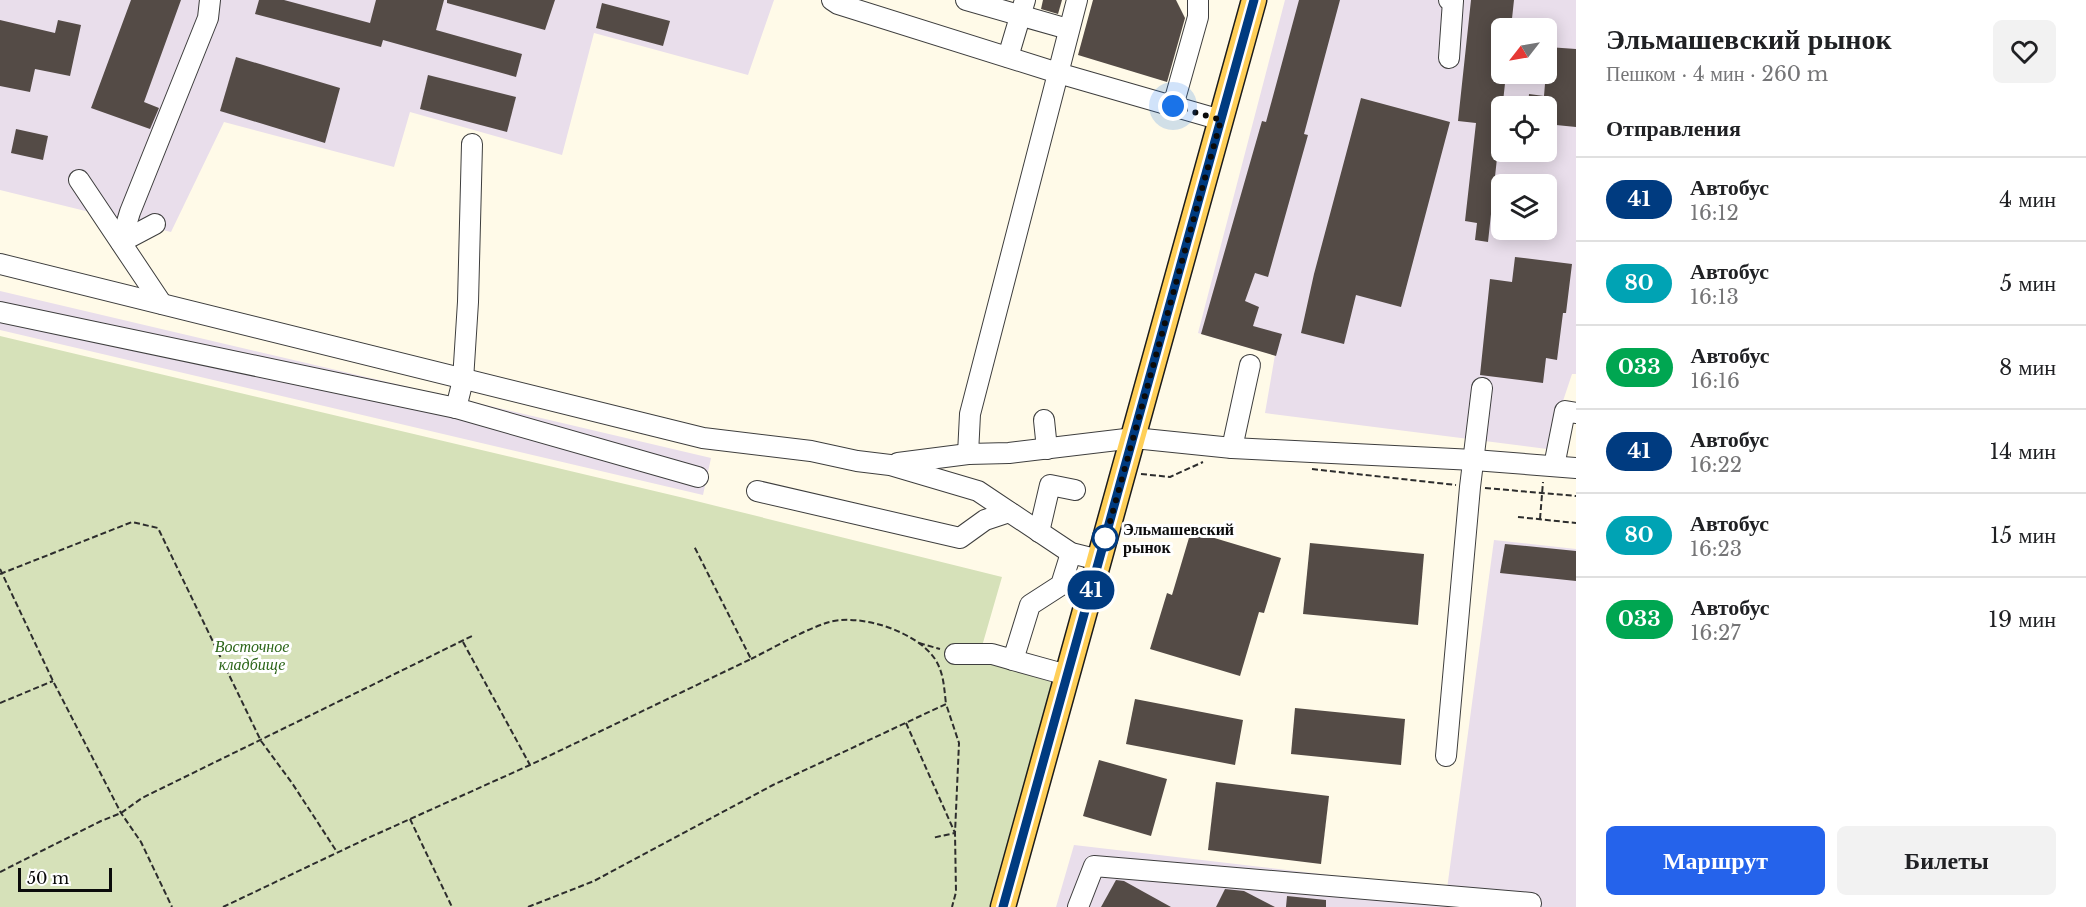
<!DOCTYPE html>
<html lang="ru">
<head>
<meta charset="utf-8">
<style>
	:root { --surface:#fff; --page:#f2f2f2; --text:#202124; --muted:#757577; --line:#e0e0e0; --accent:#2563eb }
	body { margin:0; font-family:"Libre Baskerville",serif; background:var(--page); color:var(--text); height:100vh; display:flex; flex-direction:column; font-size:22px; white-space:nowrap }
	* { box-sizing:border-box; margin:0 }
	p { font-size:20px; color:var(--muted) }
	.icon { flex:none; width:33px; height:33px; fill:none; stroke:currentColor; stroke-width:2; stroke-linecap:round; stroke-linejoin:round }
	.map { position:relative; flex:1; overflow:hidden }
	.panel { display:flex; flex-direction:column; background:var(--surface); width:510px }
	.panel>* { flex:none }
	.badge { padding:0 12px; border-radius:20px; font-size:21px; line-height:39px }
	.needle { width:39px; rotate:239deg }
	.tools { position:absolute; left:1491px; top:18px; display:grid; gap:12px }
	.tools a { display:grid; place-items:center; width:66px; height:66px; border-radius:9px; background:var(--surface); box-shadow:0 3px 15px #0003; font-size:30px }
	.scale { position:absolute; left:18px; bottom:15px; width:94px; box-sizing:border-box; padding-left:6px; border:3px solid #0b0b0b; border-top:0; font-size:16px; line-height:21px; white-space:nowrap; color:#0b0b0b; -webkit-text-stroke:4px #fff; paint-order:stroke }
	.you { position:absolute; width:30px; height:30px; margin:-15px; border:4px solid #fff; border-radius:50%; background:#1a73e8; box-shadow:0 0 0 9px #1a73e833 }
	.map>.badge { position:absolute; translate:-50% -50%; box-shadow:0 0 0 3px #fff }
	h2 { padding:0 30px; font-size:22px; line-height:54px }
	.round { display:grid; place-items:center; flex:none; width:63px; height:63px; border-radius:9px; background:var(--page) }
	.head { display:flex; align-items:center; justify-content:space-between; height:102px; padding:0 30px }
	h1 { font-size:28px; font-weight:700; line-height:45px }
	.action { display:flex; gap:12px; margin-top:auto; padding:12px 30px }
	.action a { flex:1; height:69px; border-radius:9px; background:var(--accent); color:#fff; font-size:24px; font-weight:700; line-height:69px; text-align:center }
	.action a+a { background:var(--page); color:var(--text) }
	ul { padding:0; list-style:none }
	li { display:flex; align-items:center; gap:18px; height:84px; padding:0 30px; border-top:2px solid var(--line) }
	li div { flex:1 }
	li b { display:block; font-size:22px }
	li em { font-style:normal }
	li .badge { min-width:66px; font-weight:700; text-align:center }
	main { display:flex; flex:1; min-height:0 }
	.map>svg:first-child { display:block }
	.industrial { fill:#e9deeb; fill-rule:evenodd }
	.cemetery { fill:#d6e1b9 }
	.building { fill:#544b46 }
	.lines { fill:none; stroke-linecap:round; stroke-linejoin:round }
	.minor-casing { stroke:#3e3e3e; stroke-width:22 }
	.major-casing { stroke:#1c1c1c; stroke-width:27 }
	.path { stroke:#2d2d2d; stroke-width:2; stroke-dasharray:6 3; stroke-linecap:butt }
	.minor { stroke:#fff; stroke-width:20 }
	.major { stroke:#ffcf58; stroke-width:24 }
	.line-casing { stroke:#fff; stroke-width:14 }
	.line { stroke:#003b80; stroke-width:9 }
	.walk { stroke:#0b0b0b; stroke-width:6; stroke-dasharray:0 10.8 }
	.stop-dot { fill:#fff; stroke:#003b80; stroke-width:3 }
	.labels { text-anchor:middle; stroke-width:6; stroke-linejoin:round; paint-order:stroke }
	.stop-label { font-size:16px; font-weight:bold; fill:#0b0b0b; stroke:#fff; text-anchor:start }
	.park-label { font-size:16px; font-style:italic; fill:#2b6518; stroke:#fff }
</style>
</head>
<body>
<main>
<div class="map">
<svg width="1576" height="907" viewBox="0 0 1576 907">
	<rect width="100%" height="100%" fill="#fffae8"/>
	<g class="industrial">
		<path d="M0 0H774L748 75 594 33 562 155 410 112 394 167 224 122 171 232 0 190Z"/>
		<path d="M1285 0H1576V374H1572L1547 449 1265 413 1275 355 1198 333ZM1502 28H1546V74H1502ZM1502 106H1546V152H1502ZM1502 184H1546V230H1502Z"/>
		<path d="M0 291 711 458 703 495 0 330Z"/>
		<path d="M1494 540 1576 549V907H1056L1074 845 1447 889Z"/>
	</g>
	<path class="cemetery" d="M0 336 684 498 1002 577 978 660 1052 682 990 907H0Z"/>
	<g class="building">
		<path d="M131 0H181L144 102 159 108 150 129 91 108Z"/>
		<path d="M259 0H284L370 23 376 0H444L436 30 522 54 516 77 383 40 381 47 255 14Z"/>
		<path d="M447 0H555L545 30 447 3Z"/>
		<path d="M1043 0H1062L1058 14 1041 9Z"/>
		<path d="M1093 0H1176L1185 18 1167 82 1078 55Z"/>
		<path d="M1299 0H1340L1304 134 1308 135 1268 277 1255 273 1245 301 1259 307 1253 326 1282 334 1276 356 1201 334 1262 121 1266 122Z"/>
		<path d="M1471 0H1514L1511 28H1502V74H1506L1488 242 1475 240 1477 223 1465 221 1476 123 1458 121Z"/>
		<path d="M602 3 670 21 663 46 596 28Z"/>
		<path d="M0 20 55 33 58 20 81 25 70 76 35 69 30 92 0 86Z"/>
		<path d="M1548 47 1576 49V127L1546 124V106H1528L1529 94 1544 96Z"/>
		<path d="M236 57 340 88 325 143 220 111Z"/>
		<path d="M428 75 516 97 507 132 420 109Z"/>
		<path d="M1361 98 1450 122 1401 307 1356 295 1344 344 1301 333 1314 274Z"/>
		<path d="M16 129 48 136 43 160 11 153Z"/>
		<path d="M1515 257 1572 264 1566 313H1563L1557 360 1546 358 1543 383 1480 375 1490 279 1512 282Z"/>
		<path d="M1191 531 1281 558 1264 613 1259 612 1240 676 1150 649 1167 593 1172 595Z"/>
		<path d="M1310 543 1424 554 1418 625 1303 614Z"/>
		<path d="M1505 544 1576 551V581L1500 573Z"/>
		<path d="M1135 699 1243 720 1235 765 1126 744Z"/>
		<path d="M1295 708 1405 719 1401 765 1291 754Z"/>
		<path d="M1099 760 1167 779 1151 836 1083 816Z"/>
		<path d="M1216 782 1329 796 1321 864 1208 850Z"/>
		<path d="M1116 880 1124 881 1171 907H1101Z"/>
		<path d="M1225 889 1244 891 1275 907H1216Z"/>
		<path d="M1287 896 1326 900V907H1286Z"/>
	</g>
	<g class="lines">
		<g class="minor-casing">
			<g id="minor">
				<path d="M832 0 838 4 1058 73 1221 120"/>
				<path d="M966 0 1068 29"/>
				<path d="M1008 57 1025 0"/>
				<path d="M1449 58 1453 1 1449 0"/>
				<path d="M1173 106 1198 17V0"/>
				<path d="M79 180 162 304"/>
				<path d="M121 242 130 212 208 18 210 0"/>
				<path d="M121 242 155 224"/>
				<path d="M0 264 703 438 811 451 857 461 890 465 978 491 1071 553 1099 560"/>
				<path d="M0 312 456 408 698 477"/>
				<path d="M456 408 463 380 468 302 472 144"/>
				<path d="M1044 420 1047 449"/>
				<path d="M1232 448 1250 365"/>
				<path d="M968 454 970 414 1077 0"/>
				<path d="M898 463 968 454 1009 453 1134 438 1232 448 1474 460 1576 468"/>
				<path d="M1554 466 1565 411 1576 413"/>
				<path d="M757 491 960 538 985 520 1009 512"/>
				<path d="M1039 532 1050 485 1075 490"/>
				<path d="M955 654H992L1013 660 1030 605 1061 585 1071 553"/>
				<path d="M1013 660 1067 675"/>
				<path d="M1446 756 1470 487 1482 388"/>
				<path d="M1078 907 1094 866 1531 903"/>
			</g>
		</g>
		<g class="major-casing">
			<path id="major" d="M1003 907 1254 0"/>
		</g>
		<g class="path">
			<path d="M1312 469 1456 485"/>
			<path d="M1141 474 1170 477 1203 462"/>
			<path d="M1485 488 1576 496"/>
			<path d="M1518 517 1576 523"/>
			<path d="M1540 519 1543 482"/>
			<path d="M0 569 53 681 121 813 141 842 172 907"/>
			<path d="M0 574 132 522 158 528 261 741 292 783 337 852"/>
			<path d="M463 642 530 765"/>
			<path d="M919 643 940 649"/>
			<path d="M751 659C775 647 800 632 826 623 858 612 916 631 935 659 944 673 944 688 946 704"/>
			<path d="M0 703 53 681"/>
			<path d="M906 723 955 833 932 838"/>
			<path d="M410 819 452 907"/>
			<path d="M0 872 101 821 121 813 142 798 472 636"/>
			<path d="M223 907 368 838 530 765 751 659 694 546"/>
			<path d="M528 907 594 881 773 785 946 704 959 743 955 833 956 892 952 907"/>
		</g>
		<use href="#minor" class="minor"/>
		<use href="#major" class="major"/>
	</g>
	<g class="lines">
		<g class="line-casing">
			<path id="line" d="M1003 907 1254 0"/>
		</g>
		<use href="#line" class="line"/>
		<path class="walk" d="M1105 538V540L1221 120 1173 106"/>
	</g>
	<circle class="stop-dot" cx="1105" cy="538" r="12"/>
	<g class="labels">
		<g class="stop-label">
			<text x="1123" y="535">Эльмашевский<tspan x="1123" dy="18">рынок</tspan></text>
		</g>
		<g class="park-label">
			<text x="252" y="652">Восточное<tspan x="252" dy="18">кладбище</tspan></text>
		</g>
	</g>
</svg>
<div class="tools">
<a><svg class="needle" viewBox="-14 -14 28 28"><path d="M0-13l5 13h-10z" fill="#e53935"/><path d="M0 13l5-13h-10z" fill="#757577"/></svg></a>
<a><svg class="icon" aria-label="locate" viewBox="0 0 24 24"><circle cx="12" cy="12" r="6"/><path d="M12 2v4M12 18v4M2 12h4M18 12h4"/></svg></a>
<a><svg class="icon" aria-label="layers" viewBox="0 0 24 24"><path d="M12 4l9 5-9 5-9-5zM3 14l9 5 9-5"/></svg></a>
</div>
<div class="scale">50 m</div>
<div class="you" style="left:1173px;top:106px"></div>
<b class="badge" style="left:1091px;top:590px;background:#003b80;color:#fff">41</b>
</div>
<section class="panel">
<div class="head"><div><h1>Эльмашевский рынок</h1><p>Пешком · 4 мин · 260 m</p></div><a class="round"><svg class="icon" aria-label="heart" viewBox="0 0 24 24"><path d="M12 20l-8-8c-3-5 5-10 8-4 3-6 11-1 8 4z"/></svg></a></div>
<h2>Отправления</h2>
<ul>
<li><span class="badge" style="background:#003b80;color:#fff">41</span><div><b>Автобус</b><p>16:12</p></div><em>4 мин</em></li>
<li><span class="badge" style="background:#00a3b4;color:#fff">80</span><div><b>Автобус</b><p>16:13</p></div><em>5 мин</em></li>
<li><span class="badge" style="background:#00a651;color:#fff">033</span><div><b>Автобус</b><p>16:16</p></div><em>8 мин</em></li>
<li><span class="badge" style="background:#003b80;color:#fff">41</span><div><b>Автобус</b><p>16:22</p></div><em>14 мин</em></li>
<li><span class="badge" style="background:#00a3b4;color:#fff">80</span><div><b>Автобус</b><p>16:23</p></div><em>15 мин</em></li>
<li><span class="badge" style="background:#00a651;color:#fff">033</span><div><b>Автобус</b><p>16:27</p></div><em>19 мин</em></li>
</ul>
<div class="action"><a>Маршрут</a><a>Билеты</a></div>
</section>
</main>
</body>
</html>
